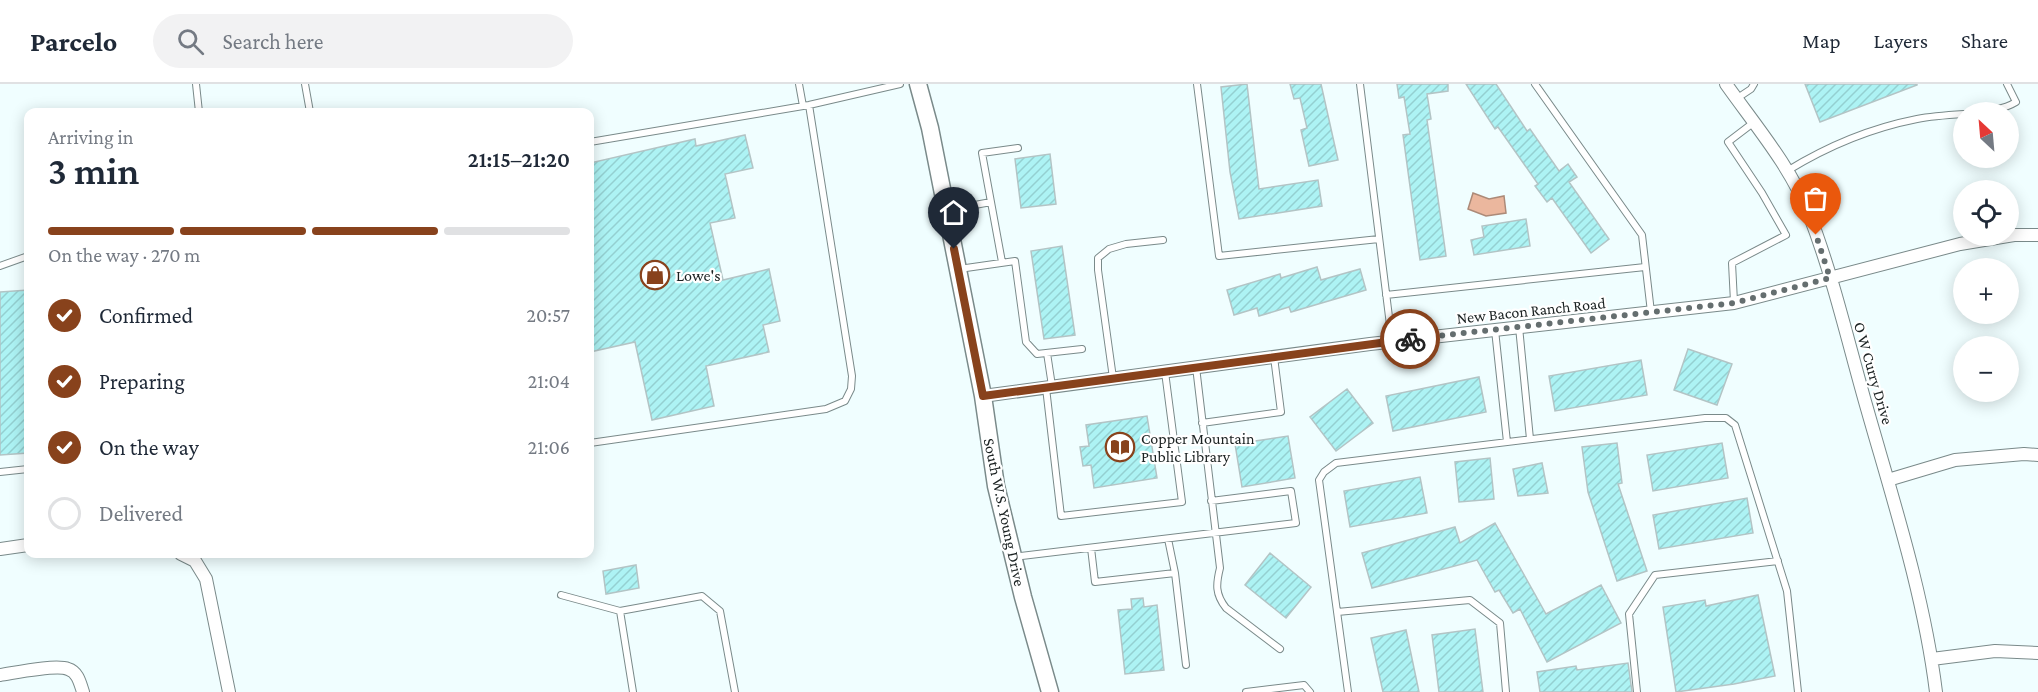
<!DOCTYPE html>
<meta charset="utf-8">
<style>
:root{--surface:#fff;--page:#f2f2f3;--text:#1f2937;--muted:#747a83;--line:#e0e1e3;--accent:#88421c}
body{margin:0;font-family:"Crimson Pro",serif;background:var(--page);color:var(--text);height:100vh;display:flex;flex-direction:column;font-size:22px;white-space:nowrap}
*{box-sizing:border-box;margin:0}
p{font-size:20px;color:var(--muted)}
.icon{flex:none;width:33px;height:33px;fill:none;stroke:currentColor;stroke-width:2;stroke-linecap:round;stroke-linejoin:round}
.map{position:relative;flex:1;overflow:hidden}
.drawer{position:absolute;left:24px;top:24px;width:570px;height:450px;display:flex;flex-direction:column;background:var(--surface);border-radius:12px;box-shadow:0 3px 15px #0003}
.drawer>*{flex:none}
.needle{width:39px;rotate:334deg}
.tools{position:absolute;left:1953px;top:18px;display:grid;gap:12px}
.tools a{display:grid;place-items:center;width:66px;height:66px;border-radius:50%;background:var(--surface);box-shadow:0 3px 15px #0003;font-size:30px}
.pin{position:absolute;display:grid;place-items:center;width:51px;height:51px;color:#fff;margin:-62px -26px;border-radius:50% 50% 50% 0;rotate:-45deg;box-shadow:0 0 6px #0007}
.pin .icon{rotate:45deg}
.courier{position:absolute;display:grid;place-items:center;width:60px;height:60px;margin:-30px;border:4px solid #88421c;border-radius:50%;background:#fff;color:#222;box-shadow:0 2px 8px #0007}
.headline em{font-style:normal;font-weight:600}
.headline div{display:flex;flex-direction:column-reverse}
.headline{display:flex;align-items:center;justify-content:space-between;height:102px;padding:0 24px}
h1{font-size:39px;font-weight:600;line-height:45px}
.bar{display:grid;grid-template-columns:repeat(4,1fr);gap:9px 6px;align-content:center;height:72px;padding:0 24px}
.bar i{height:8px;border-radius:4px;background:var(--line)}
.bar .on{background:var(--accent)}
.bar p{grid-column:span 4}
ol{padding:0 24px;list-style:none}
li{display:flex;align-items:center;gap:18px;height:66px}
li p{margin-inline-start:auto}
li .icon{padding:6px;border-radius:50%;background:var(--accent);color:#fff;stroke-width:4}
li:last-child{color:var(--muted)}
li i{width:33px;height:33px;border:3px solid var(--line);border-radius:50%}
header{display:flex;align-items:center;gap:36px;box-sizing:border-box;height:84px;padding:0 30px;background:var(--surface);border-bottom:2px solid var(--line)}
header strong{font-size:28px}
nav{display:flex;gap:33px;margin-inline-start:auto;font-size:21px}
.search{width:420px;height:54px;background:var(--page);display:flex;align-items:center;gap:15px;box-sizing:border-box;padding:0 21px;border-radius:33px;color:var(--muted);font-size:22px}
.map>svg:first-child{display:block}
</style>
<header>
<strong>Parcelo</strong>
<div class="search"><svg class="icon" aria-label="search" viewBox="0 0 24 24"><circle cx="10" cy="10" r="6"/><path d="M15 15l6 6"/></svg>Search here</div>
<nav><a>Map</a><a>Layers</a><a>Share</a></nav>
</header>
<div class="map">
<svg width="2038" height="608" viewBox="0 0 2038 608">
<defs>
<pattern id="building-hatch" width="6" height="6" patternUnits="userSpaceOnUse" patternTransform="scale(1.5)"><rect width="6" height="6" fill="#adf3f4"/><path d="M-1 1l2-2M0 6l6-6M5 7l2-2" fill="none" stroke="#94d0d1"/></pattern>
</defs>
<rect width="100%" height="100%" fill="#f0feff"/>
<path fill="#ebb79e" stroke="#ac8a78" stroke-width="1.5" d="M1473,109L1489,115L1504,112L1506,129L1486,132L1468,125Z"/>
<path fill="url(#building-hatch)" stroke="#b3c4c5" stroke-width="1.5" d="M1247,0L1259,105L1318,96L1322,122L1239,135L1230,88L1221,3Z
M1290,0H1321L1338,76L1309,82L1301,46L1307,44L1300,14L1294,15Z
M1397,0H1448V7L1427,10L1431,35L1427,36L1446,172L1420,176L1403,51L1410,50L1404,13L1399,14Z
M1466,0H1496L1527,47L1530,45L1559,87L1568,80L1577,93L1569,98L1609,155L1591,169L1552,114L1547,118L1535,102L1538,100L1498,43L1495,45Z
M1805,0H1917V1L1820,38Z
M745,51L753,84L725,90L735,134L710,139L723,196L769,185L780,237L763,241L769,268L706,282L714,322L652,336L635,258L590,268V79L695,55L696,62Z
M1050,70L1056,120L1021,124L1015,75Z
M1526,135L1530,162L1474,171L1471,156L1484,153L1482,142Z
M1062,162L1075,251L1044,255L1031,167Z
M1317,183L1321,196L1360,185L1366,206L1291,228L1289,223L1259,232L1257,224L1234,231L1227,206L1280,190L1281,194Z
M28,206V369L0,371V208Z
M1688,265L1732,280L1717,321L1674,306Z
M1641,276L1647,311L1555,327L1549,292Z
M1479,293L1486,328L1393,347L1386,312Z
M1347,305L1373,339L1336,367L1310,333Z
M1147,332L1157,394L1094,404L1091,381L1083,382L1080,363L1089,362L1086,341Z
M1288,352L1295,394L1242,403L1235,360Z
M1617,359L1622,399L1618,400L1647,487L1617,497L1588,408L1582,363Z
M1722,359L1728,394L1653,407L1647,371Z
M1490,374L1494,415L1459,418L1455,378Z
M1542,379L1548,409L1518,412L1513,385Z
M1420,393L1427,429L1350,443L1344,407Z
M1747,414L1753,449L1659,465L1653,431Z
M1495,439L1546,530L1601,501L1621,539L1547,578L1520,525L1513,529L1499,506L1495,508L1477,476L1372,504L1362,469L1455,443L1460,459Z
M1270,469L1311,503L1286,534L1245,501Z
M636,481L639,504L606,510L603,487Z
M1758,511L1775,592L1734,600L1676,608L1663,523L1705,516L1706,522Z
M1143,514L1144,523L1157,521L1164,586L1125,590L1118,526L1132,525L1131,515Z
M1475,545L1483,608H1439L1432,551Z
M1406,546L1419,608H1383L1371,554Z
M1628,579L1632,608H1540L1537,588L1576,582L1577,586Z"/>
<g fill="none" stroke-linecap="round" stroke-linejoin="round">
<g stroke="#7a8a8a" stroke-width="8">
<path id="lane" d="M196,0L199,28
M305,0L310,28
M799,0L803,22
M1197,0L1219,172L1379,155
M1360,0L1392,257
M1535,0L1642,151L1651,228
M1736,15L1751,5L1754,0
M1973,28C1987,27 2003,26 2016,18L2007,0
M590,58L809,21L900,0
M1787,87C1826,63 1871,44 1917,35C1932,32 1948,31 1964,30
M948,126L991,118
M1002,178L982,69L1018,64
M0,182L28,172
M959,185L1015,177L1026,258L1037,270L1082,265
M1386,211L1645,183
M1734,218L1732,179L1786,151L1762,109L1728,58L1753,39
M1519,243L1530,355
M1495,246L1507,358
M1047,269L1052,302
M1196,283L1220,484C1216,500 1215,510 1226,524L1280,565
M1113,294L1098,186V174L1109,165L1126,160L1163,156
M1046,304L1061,432L1182,418L1165,288
M1202,339L1281,328L1274,273
M590,359L826,325L845,317L851,305L852,292L809,21
M0,388L28,385
M1168,455L1175,489L1186,581
M1091,464L1095,498L1175,489
M1013,473L1296,439L1291,407L1211,417
M561,511L620,527L702,512L720,527L735,608
M620,527L633,608
M1337,528L1470,516L1500,539L1506,608
M1246,608L1304,601L1310,608
M1348,608L1319,396L1324,388L1336,379L1705,334H1726L1735,341L1787,507L1798,608
M1637,608L1629,530L1655,491L1778,477"/>
</g>
<g stroke="#7a8a8a" stroke-width="14">
<path id="street" d="M1726,0C1755,41 1791,83 1809,130C1833,192 1848,258 1866,321C1893,416 1924,511 1936,608
M983,312L1370,260L1734,219L1960,160L2014,151H2038
M1888,396L1955,376L2024,370L2038,371
M0,465L28,461
M181,470L195,477L206,495L229,608
M1932,575L1995,567L2038,569
M0,591C14,589 56,580 68,585C78,588 80,599 83,608"/>
</g>
<g stroke="#7a8a8a" stroke-width="19">
<path id="secondary" d="M918,0L930,44L983,312L996,402L1023,513L1050,608"/>
</g>
<use href="#lane" stroke="#fff" stroke-width="6"/>
<use href="#street" stroke="#fff" stroke-width="12"/>
<use href="#secondary" stroke="#fff" stroke-width="16"/>
</g>
<g fill="none" stroke-linecap="round" stroke-linejoin="round">
<path stroke="#656e6f" stroke-width="6" stroke-dasharray="0 10.8" d="M1410,255L1734,219L1830,194L1816,151"/>
<path stroke="#88421c" stroke-width="8" d="M954,165L983,312L1410,255"/>
</g>
<defs>
<g id="shop-ring" transform="scale(1.5)"><circle r="9.5" fill="#fff" stroke="#88421c" stroke-width="1.5"/><path d="M-5-2.5h2.3a2.7 3.5 0 0 1 5.4 0H5L5.5 6h-11ZM-1.5-2.5h3a1.5 2.3 0 0 0-3 0Z" fill="#88421c"/></g>
<g id="library-ring" transform="scale(1.5)"><circle r="9.5" fill="#fff" stroke="#88421c" stroke-width="1.5"/><path d="M-6-4Q-3-5.5-.7-3.5V5Q-3 3-6 4ZM6-4Q3-5.5 .7-3.5V5Q3 3 6 4Z" fill="#88421c"/></g>
</defs>
<g fill-rule="evenodd">
<use href="#shop-ring" x="655" y="191"/>
<use href="#library-ring" x="1120" y="363"/>
</g>
<g text-anchor="middle" stroke-width="4.5" stroke-linejoin="round" paint-order="stroke">
<g font-size="16" fill="#1a2121" stroke="#fff" text-anchor="start">
<text x="676" y="197">Lowe's</text>
<text x="1141" y="360">Copper Mountain<tspan x="1141" dy="18">Public Library</tspan></text>
</g>
<g font-size="16" fill="#1a2121" stroke="#fff">
<text transform="translate(1531 226) rotate(-6)" y="6">New Bacon Ranch Road</text>
<text transform="translate(1874 289) rotate(74)" y="6">O W Curry Drive</text>
<text transform="translate(1005 428) rotate(78)" y="6">South W.S. Young Drive</text>
</g>
</g>
</svg>
<div class="tools">
<a><svg class="needle" viewBox="-14 -14 28 28"><path d="M0-13l5 13h-10z" fill="#e53935"/><path d="M0 13l5-13h-10z" fill="#747a83"/></svg></a>
<a><svg class="icon" aria-label="locate" viewBox="0 0 24 24"><circle cx="12" cy="12" r="6"/><path d="M12 2v4M12 18v4M2 12h4M18 12h4"/></svg></a>
<a>+</a>
<a>−</a>
</div>
<div class="pin" style="left:1816px;top:151px;background:#ea580c"><svg class="icon" aria-label="bag" viewBox="0 0 24 24"><path d="M5 8h14l-1 12H6zM9 8a3 3 0 0 1 6 0"/></svg></div>
<div class="pin" style="left:954px;top:165px;background:#1f2937"><svg class="icon" aria-label="home" viewBox="0 0 24 24"><path d="M3 11l9-7 9 7M6 9v11h12V9"/></svg></div>
<div class="courier" style="left:1410px;top:255px"><svg class="icon" aria-label="bike" viewBox="0 0 24 24"><circle cx="6" cy="16" r="4"/><circle cx="18" cy="16" r="4"/><path d="M6 16l4-8h5l3 8M10 8l3 8H6M13 5h3"/></svg></div>
<section class="drawer">
<div class="headline"><div><h1>3 min</h1><p>Arriving in</p></div><em>21:15–21:20</em></div>
<div class="bar"><i class="on"></i><i class="on"></i><i class="on"></i><i></i><p>On the way · 270 m</p></div>
<ol>
<li><svg class="icon" aria-label="check" viewBox="0 0 24 24"><path d="M5 12l5 5 9-10"/></svg>Confirmed<p>20:57</p></li>
<li><svg class="icon" aria-label="check" viewBox="0 0 24 24"><path d="M5 12l5 5 9-10"/></svg>Preparing<p>21:04</p></li>
<li><svg class="icon" aria-label="check" viewBox="0 0 24 24"><path d="M5 12l5 5 9-10"/></svg>On the way<p>21:06</p></li>
<li><i></i>Delivered</li>
</ol>
</section>
</div>
